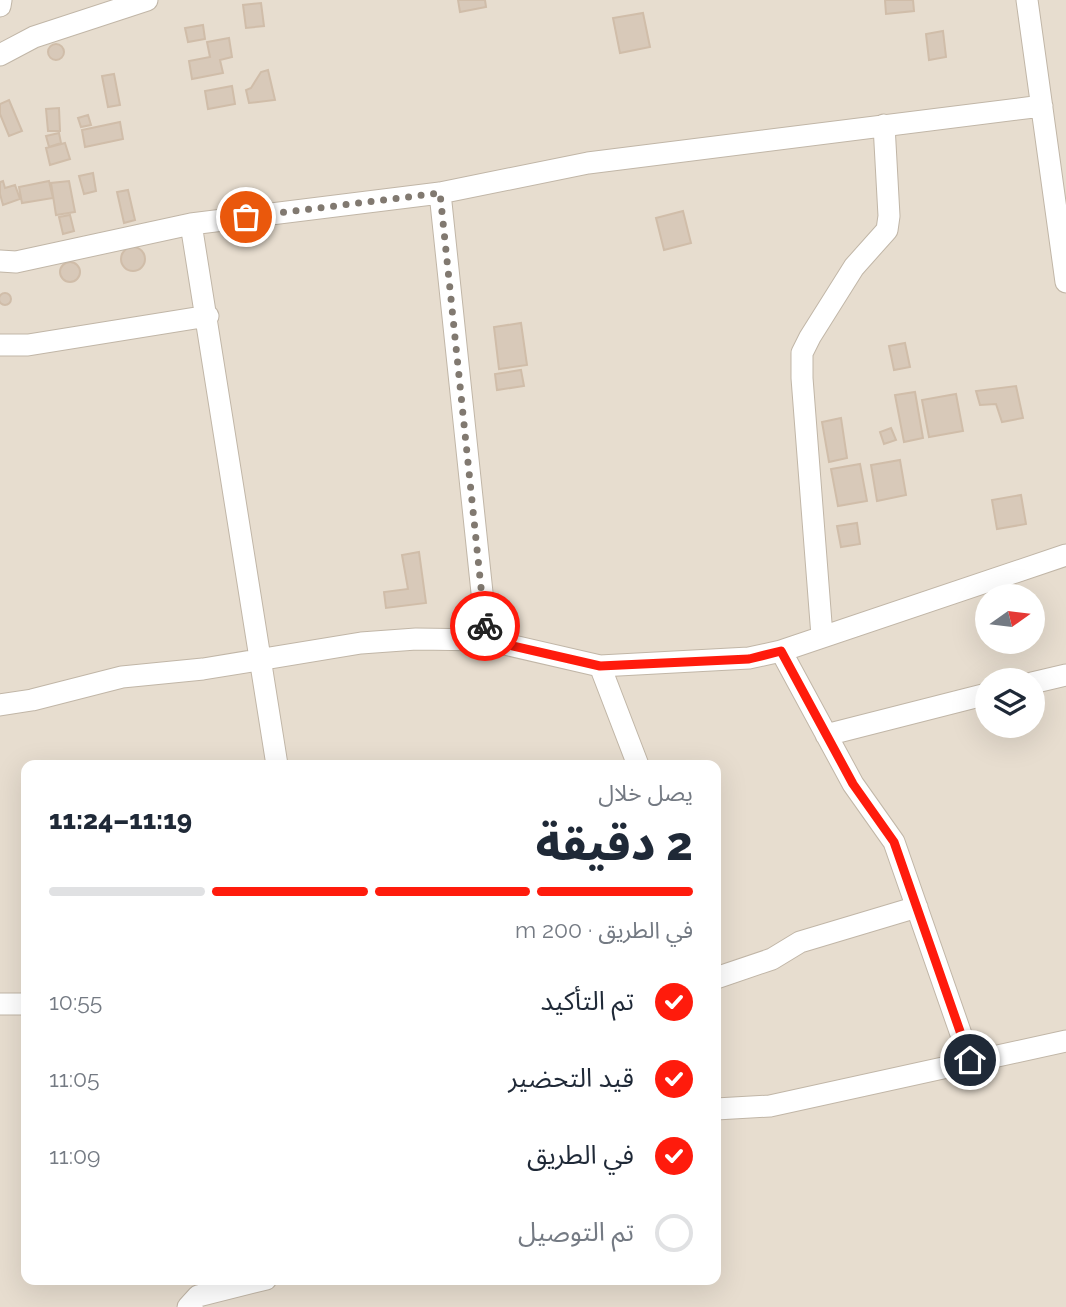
<!DOCTYPE html>
<html lang="ar">
<meta charset="utf-8">
<style>
:root{--surface:#fff;--page:#f6f6f7;--text:#1f2937;--muted:#747a83;--line:#e0e1e3;--accent:#ff1b0c}
body{margin:0;font-family:Raleway,"Noto Sans Arabic",sans-serif;background:var(--page);color:var(--text);direction:rtl;height:100vh;display:flex;flex-direction:column;font-size:26px;white-space:nowrap}
*{box-sizing:border-box;margin:0}
p{font-size:23px;color:var(--muted)}
.icon{flex:none;width:38px;height:38px;fill:none;stroke:currentColor;stroke-width:2;stroke-linecap:round;stroke-linejoin:round}
.map{position:relative;flex:1;overflow:hidden;direction:ltr}
.details{position:absolute;left:21px;top:760px;width:700px;height:525px;display:flex;flex-direction:column;background:var(--surface);border-radius:14px;box-shadow:0 7px 28px #0002;direction:rtl}
.details>*{flex:none}
.needle{width:46px;rotate:76deg}
.controls{position:absolute;left:975px;top:584px;display:grid;gap:14px}
.controls a{display:grid;place-items:center;width:70px;height:70px;border-radius:50%;background:var(--surface);box-shadow:0 7px 28px #0002;font-size:35px}
.pin{position:absolute;display:grid;place-items:center;width:60px;height:60px;color:#fff;margin:-30px;border:4px solid #fff;border-radius:50%;box-shadow:0 2px 7px #0007}
.courier{position:absolute;display:grid;place-items:center;width:70px;height:70px;margin:-35px;border:5px solid #ff1b0c;border-radius:50%;background:#fff;color:#222;box-shadow:0 2px 9px #0007}
.headline em{font-style:normal;font-weight:800}
.headline div{display:flex;flex-direction:column-reverse}
.headline{display:flex;align-items:center;justify-content:space-between;height:119px;padding:0 28px}
h1{font-size:46px;font-weight:800;line-height:52px}
.bar{display:grid;grid-template-columns:repeat(4,1fr);gap:10px 7px;align-content:center;height:84px;padding:0 28px}
.bar i{height:9px;border-radius:5px;background:var(--line)}
.bar .current{background:var(--accent)}
.bar p{grid-column:span 4}
ol{padding:0 28px;list-style:none}
li{display:flex;align-items:center;gap:21px;height:77px}
li p{margin-inline-start:auto}
li .icon{padding:7px;border-radius:50%;background:var(--accent);color:#fff;stroke-width:4}
li:last-child{color:var(--muted)}
li i{width:38px;height:38px;border:4px solid var(--line);border-radius:50%}
.map>svg:first-child{display:block}
</style>
<div class="map">
<svg width="1066" height="1307" viewBox="0 0 1066 1307">
<rect width="100%" height="100%" fill="#f3ece2"/>
<path fill="#e7ddcf" fill-rule="evenodd" d="M0,0H1066V1307H0ZM987,597H1032V642H987ZM987,681H1032V726H987ZM26,765H716V1279H26Z"/>
<path fill="#d8c9b9" stroke="#d0bda9" stroke-width="2" d="M458,0H485L486,7L460,12Z
M885,0H913L914,11L886,14Z
M261,3L264,26L246,28L243,5Z
M643,13L650,47L620,53L613,18Z
M203,25L205,39L188,42L185,28Z
M943,31L946,57L929,60L926,34Z
M229,38L232,57L220,60L223,73L192,79L189,61L210,57L207,42Z
M48 52a8 8 0 1 1 16 0a8 8 0 1 1-16 0Z
M268,70L275,100L249,103L246,90L251,88L261,72Z
M114,74L120,105L108,107L102,76Z
M232,86L235,104L208,109L205,91Z
M9,100L22,131L9,136L0,114V104Z
M59,108L60,131H48L46,109Z
M88,115L91,125L81,127L78,118Z
M120,122L123,139L85,147L82,130Z
M59,133L61,143L49,147L46,136Z
M65,143L70,159L50,165L46,148Z
M93,173L96,191L84,194L79,176Z
M3,181L5,188L15,185L20,199L3,205L0,194V182Z
M49,181L53,198L22,203L19,187Z
M69,181L75,212L56,215L51,183Z
M128,190L135,220L124,223L117,192Z
M683,211L691,243L664,250L656,218Z
M70,215L74,231L63,234L59,217Z
M121 259a12 12 0 1 1 24 0a12 12 0 1 1-24 0Z
M60 272a10 10 0 1 1 20 0a10 10 0 1 1-20 0Z
M-1 299a6 6 0 1 1 12 0a6 6 0 1 1-12 0Z
M521,323L527,365L499,369L494,327Z
M905,343L910,367L894,370L889,346Z
M521,370L524,386L497,390L495,374Z
M1016,386L1023,418L1002,422L996,404L980,405L976,391Z
M915,392L923,438L904,442L895,395Z
M956,394L963,431L929,437L922,400Z
M841,418L847,458L829,462L822,422Z
M891,428L896,440L884,444L880,432Z
M900,460L906,495L877,501L871,465Z
M860,464L867,501L838,506L831,469Z
M1021,495L1026,524L997,529L992,500Z
M857,523L860,544L841,547L837,526Z
M419,552L426,603L386,608L384,592L408,589L402,555Z"/>
<g fill="none" stroke-linecap="round" stroke-linejoin="round">
<g stroke="#c1b6a7" stroke-width="23">
<path id="street" d="M1027,0L1066,282
M0,6L1,0
M0,55L34,37L147,0
M440,193L487,640
M191,224L277,765
M0,261L16,262L191,224L440,193L588,163L1042,106
M0,345H28L208,316
M822,636L802,378V353L810,337L854,267L887,230L889,216L884,125
M781,651L853,784L894,842L970,1060
M600,666L638,765
M1032,683L1066,675
M0,705L32,700L122,677L203,669L361,643L416,639L487,640L600,666L749,658L781,651L1066,555
M826,735L987,694
M716,978L772,959L800,942L917,907
M0,1004H26
M716,1109L770,1106L1066,1041
M188,1307L198,1296L266,1279"/>
</g>
<use href="#street" stroke="#fff" stroke-width="21"/>
</g>
<g fill="none" stroke-linecap="round" stroke-linejoin="round">
<path stroke="#817970" stroke-width="7" stroke-dasharray="0 12.6" d="M246,217L440,193L485,626"/>
<path stroke="#ff1b0c" stroke-width="9" d="M485,626L487,640L600,666L749,659L781,651L853,784L894,842L970,1060"/>
</g>
</svg>
<div class="controls">
<a><svg class="needle" viewBox="-14 -14 28 28"><path d="M0-13l5 13h-10z" fill="#e53935"/><path d="M0 13l5-13h-10z" fill="#747a83"/></svg></a>
<a><svg class="icon" aria-label="layers" viewBox="0 0 24 24"><path d="M12 4l9 5-9 5-9-5zM3 14l9 5 9-5"/></svg></a>
</div>
<div class="pin" style="left:246px;top:217px;background:#ea580c"><svg class="icon" aria-label="bag" viewBox="0 0 24 24"><path d="M5 8h14l-1 12H6zM9 8a3 3 0 0 1 6 0"/></svg></div>
<div class="pin" style="left:970px;top:1060px;background:#1f2937"><svg class="icon" aria-label="home" viewBox="0 0 24 24"><path d="M3 11l9-7 9 7M6 9v11h12V9"/></svg></div>
<div class="courier" style="left:485px;top:626px"><svg class="icon" aria-label="bike" viewBox="0 0 24 24"><circle cx="6" cy="16" r="4"/><circle cx="18" cy="16" r="4"/><path d="M6 16l4-8h5l3 8M10 8l3 8H6M13 5h3"/></svg></div>
<section class="details">
<div class="headline"><div><h1>2 دقيقة</h1><p>يصل خلال</p></div><em>11:19–11:24</em></div>
<div class="bar"><i class="current"></i><i class="current"></i><i class="current"></i><i></i><p>في الطريق · 200 m</p></div>
<ol>
<li><svg class="icon" aria-label="check" viewBox="0 0 24 24"><path d="M5 12l5 5 9-10"/></svg>تم التأكيد<p>10:55</p></li>
<li><svg class="icon" aria-label="check" viewBox="0 0 24 24"><path d="M5 12l5 5 9-10"/></svg>قيد التحضير<p>11:05</p></li>
<li><svg class="icon" aria-label="check" viewBox="0 0 24 24"><path d="M5 12l5 5 9-10"/></svg>في الطريق<p>11:09</p></li>
<li><i></i>تم التوصيل</li>
</ol>
</section>
</div>
